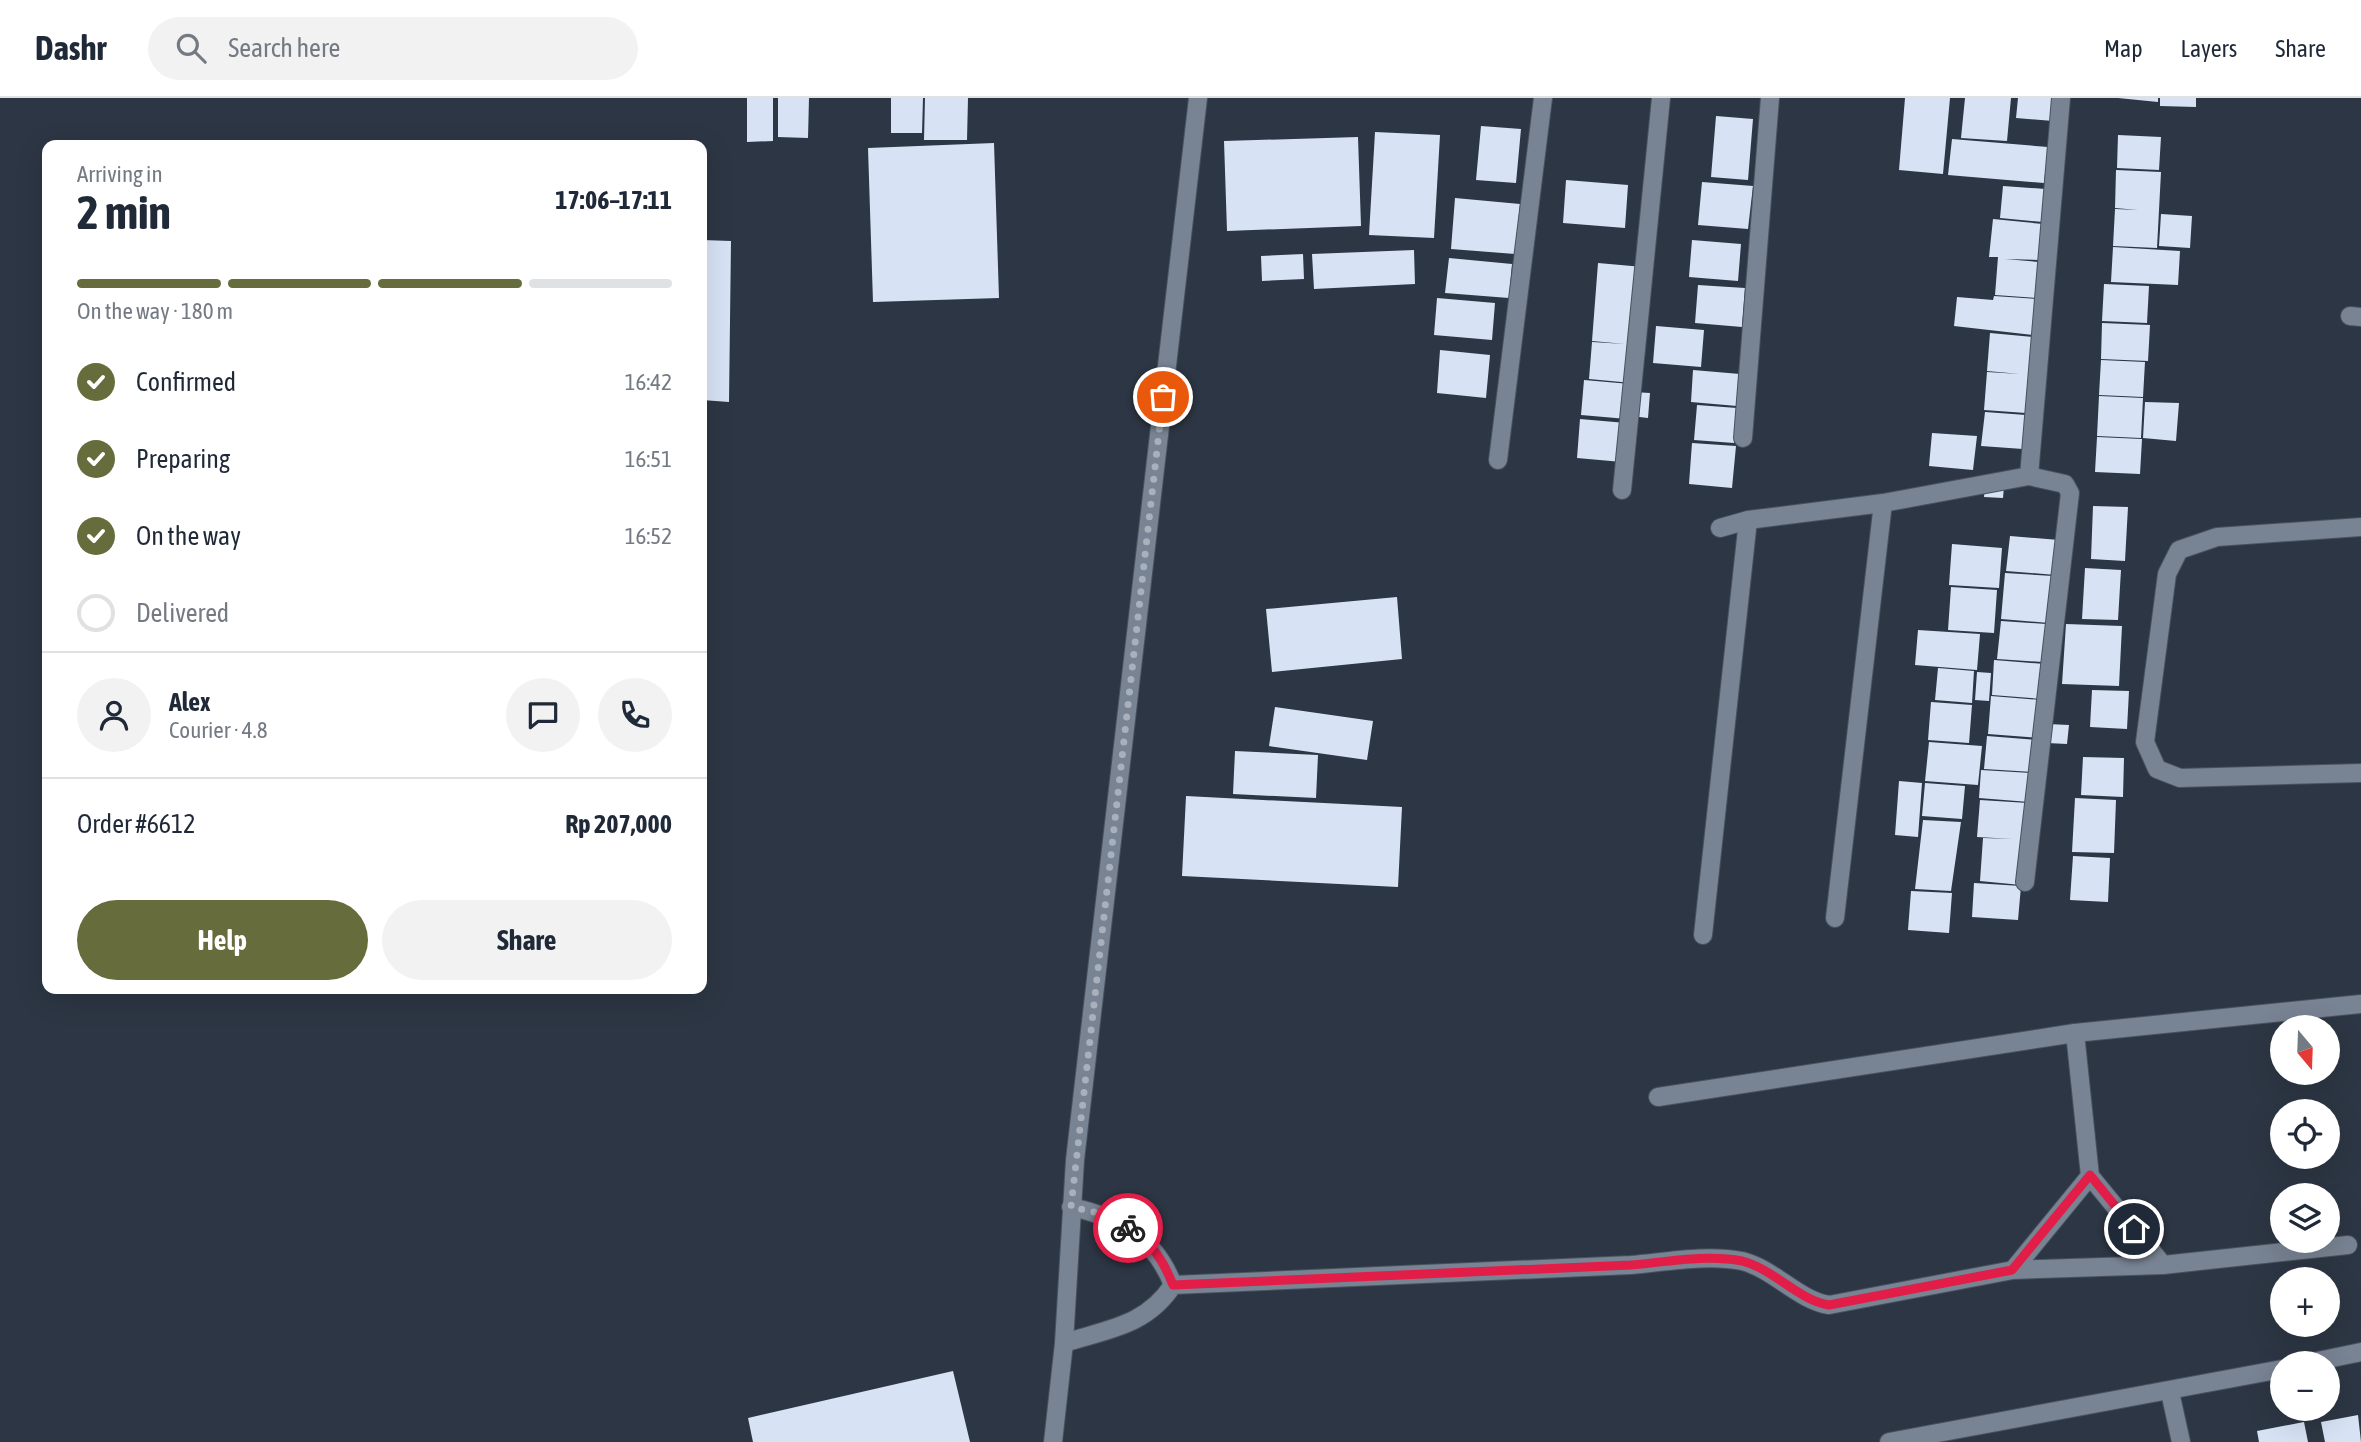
<!DOCTYPE html>
<meta charset="utf-8">
<style>
:root{--surface:#fff;--page:#f2f2f3;--text:#1f2937;--muted:#747a83;--line:#e0e1e3;--accent:#676c3c}
body{margin:0;font-family:"Asap Condensed",sans-serif;background:var(--page);color:var(--text);height:100vh;display:flex;flex-direction:column;font-size:26px;white-space:nowrap}
*{box-sizing:border-box;margin:0}
p{font-size:23px;color:var(--muted)}
.icon{flex:none;width:38px;height:38px;fill:none;stroke:currentColor;stroke-width:2;stroke-linecap:round;stroke-linejoin:round}
.map{position:relative;flex:1;overflow:hidden}
.side{position:absolute;left:42px;top:42px;width:665px;height:854px;display:flex;flex-direction:column;background:var(--surface);border-radius:14px;box-shadow:0 7px 28px #0002}
.side>*{flex:none}
.needle{width:46px;rotate:161deg}
.controls{position:absolute;left:2270px;top:917px;display:grid;gap:14px}
.controls a{display:grid;place-items:center;width:70px;height:70px;border-radius:50%;background:var(--surface);box-shadow:0 7px 28px #0002;font-size:35px}
.pin{position:absolute;display:grid;place-items:center;width:60px;height:60px;color:#fff;margin:-30px;border:4px solid #fff;border-radius:50%;box-shadow:0 2px 7px #0007}
.courier{position:absolute;display:grid;place-items:center;width:70px;height:70px;margin:-35px;border:5px solid #e11d48;border-radius:50%;background:#fff;color:#222;box-shadow:0 2px 9px #0007}
.summary em{font-style:normal;font-weight:700}
.summary div{display:flex;flex-direction:column-reverse}
.summary{display:flex;align-items:center;justify-content:space-between;height:119px;padding:0 35px}
h1{font-size:46px;font-weight:700;line-height:52px}
.bar{display:grid;grid-template-columns:repeat(4,1fr);gap:10px 7px;align-content:center;height:84px;padding:0 35px}
.bar i{height:9px;border-radius:5px;background:var(--line)}
.bar .on{background:var(--accent)}
.bar p{grid-column:span 4}
.line{display:flex;align-items:center;gap:18px;padding:0 35px;border-top:2px solid var(--line)}
.line div{flex:1}
.round{display:grid;place-items:center;flex:none;width:74px;height:74px;border-radius:37px;background:var(--page)}
ol{padding:0 35px;list-style:none}
li{display:flex;align-items:center;gap:21px;height:77px}
li p{margin-inline-start:auto}
li .icon{padding:7px;border-radius:50%;background:var(--accent);color:#fff;stroke-width:4}
li:last-child{color:var(--muted)}
li i{width:38px;height:38px;border:4px solid var(--line);border-radius:50%}
.primary-button{display:flex;gap:14px;margin-top:auto;padding:14px 35px}
.primary-button a{flex:1;height:80px;border-radius:42px;background:var(--accent);color:#fff;font-size:28px;font-weight:700;line-height:80px;text-align:center}
.primary-button a+a{background:var(--page);color:var(--text)}
header{display:flex;align-items:center;gap:42px;box-sizing:border-box;height:98px;padding:0 35px;background:var(--surface);border-bottom:2px solid var(--line)}
header strong{font-size:33px}
nav{display:flex;gap:38px;margin-inline-start:auto;font-size:24px}
.search{width:490px;height:63px;background:var(--page);display:flex;align-items:center;gap:18px;box-sizing:border-box;padding:0 24px;border-radius:38px;color:var(--muted);font-size:26px}
.map>svg:first-child{display:block}
</style>
<header>
<strong>Dashr</strong>
<div class="search"><svg class="icon" aria-label="search" viewBox="0 0 24 24"><circle cx="10" cy="10" r="6"/><path d="M15 15l6 6"/></svg>Search here</div>
<nav><a>Map</a><a>Layers</a><a>Share</a></nav>
</header>
<div class="map">
<svg width="2361" height="1344" viewBox="0 0 2361 1344">
<rect width="100%" height="100%" fill="#2d3644"/>
<path fill="#d7e3f5" d="M747,0H773V43L747,44Z
M778,0H809L808,40L778,39Z
M891,0H923L922,35H891Z
M925,0H968L967,42H924Z
M1905,0H1950L1943,76L1899,72Z
M1965,0H2011L2007,43L1961,40Z
M2018,0H2055L2053,23L2016,20Z
M2118,0H2158V4Z
M2160,0H2196V9L2160,8Z
M1716,18L1753,21L1748,82L1711,79Z
M1481,28L1521,31L1516,85L1476,82Z
M1375,34L1440,37L1434,140L1369,137Z
M2118,37L2161,39L2159,72L2117,70Z
M1358,39L1361,128L1227,133L1224,43Z
M1952,41L2048,49L2044,85L1948,77Z
M994,45L999,200L873,204L868,50Z
M2116,72L2161,74L2157,150L2113,148L2115,111L2138,112L2115,110Z
M1566,82L1628,87L1625,130L1563,125Z
M1702,84L1753,88L1748,131L1698,127Z
M2003,88L2046,91L2043,124L2000,120Z
M1455,100L1520,106L1515,156L1451,151Z
M2161,116L2192,118L2190,150L2159,148Z
M1993,121L2043,126L2039,162L2005,161L2039,164L2036,200L1995,197L1998,159H1989Z
M702,142L731,143L729,304L702,302Z
M1692,142L1741,146L1738,183L1689,179Z
M2113,149L2180,153L2178,187L2111,184Z
M1414,152L1415,186L1314,191L1312,156Z
M1303,156L1304,181L1262,183L1261,158Z
M1449,160L1512,166L1509,200L1445,195Z
M1598,165L1643,169L1632,285L1589,281L1592,244L1625,246L1592,243Z
M2104,186L2149,188L2147,225L2102,223Z
M1698,187L1745,190L1742,229L1695,225Z
M1994,198L2036,201L2033,237L1954,228L1957,199L1993,202Z
M1437,200L1495,205L1492,242L1434,237Z
M2102,225L2150,227L2148,263L2101,261Z
M1656,228L1704,232L1701,269L1653,265Z
M1990,235L2033,239L2026,315L1984,312L1987,274L2020,276L1987,273Z
M1440,252L1490,257L1486,300L1437,295Z
M2101,262L2145,264L2143,299L2099,297Z
M1693,272L1740,276L1737,308L1691,304Z
M1584,282L1630,286L1627,321L1581,317Z
M1633,294L1650,295L1648,320L1631,318Z
M2099,298L2143,300L2141,340L2097,338Z
M2145,304L2179,305L2176,343L2143,340Z
M1697,307L1737,310L1734,345L1694,342Z
M1985,314L2026,317L2023,351L1981,348Z
M1580,321L1626,325L1622,364L1577,360Z
M1932,335L1977,338L1973,372L1929,368Z
M2097,339L2142,341L2140,376L2095,374Z
M1692,345L1736,348L1732,390L1689,386Z
M1985,387L2004,388L2003,400L1984,399Z
M2093,408L2128,409L2125,463L2091,461Z
M2010,438L2059,442L2056,477L2006,473Z
M1952,446L2002,450L1999,490L1949,487Z
M2085,470L2121,472L2118,522L2082,521Z
M2005,475L2053,478L2049,525L2001,521Z
M1951,489L1997,492L1994,535L1948,532Z
M1397,499L1402,561L1272,574L1266,511Z
M2001,523L2046,526L2043,564L1997,561Z
M2066,526L2122,528L2119,588L2062,586Z
M1918,532L1980,536L1977,572L1915,567Z
M1994,562L2045,566L2042,601L1992,597Z
M1938,570L1974,573L1972,605L1935,602Z
M1977,574L1991,575L1989,603L1975,602Z
M2092,592L2129,593L2127,631L2090,629Z
M1991,598L2041,602L2039,640L1988,636Z
M1931,604L1972,607L1969,645L1928,642Z
M1275,609L1373,623L1367,662L1269,648Z
M2048,626L2069,627L2067,646L2047,645Z
M1987,638L2036,642L2033,674L1984,671Z
M1929,644L1982,648L1978,687L1925,683Z
M1235,653L1318,657L1316,700L1233,696Z
M2083,659L2124,660L2123,699L2081,697Z
M1981,672L2031,675L2029,704L1979,700Z
M1899,683L1922,685L1918,739L1895,737Z
M1925,685L1965,688L1962,721L1922,718Z
M1186,698L1402,709L1398,789L1182,778Z
M2075,700L2116,702L2114,755L2072,754Z
M1980,702L2028,705L2021,787L1980,783L1983,740L2013,741L1977,739Z
M1923,722L1961,724L1951,793L1915,791Z
M2073,758L2110,760L2108,804L2070,802Z
M1974,785L2021,788L2018,822L1972,819Z
M1911,793L1952,795L1949,835L1908,832Z
M953,1273L970,1344H753L748,1320Z
M2358,1317L2361,1344H2325L2321,1324Z
M2304,1324L2308,1344H2259L2257,1333Z"/>
<g fill="none" stroke-linecap="round" stroke-linejoin="round">
<g stroke="#49515c" stroke-width="20">
<path id="minor" d="M2350,218L2361,219
M1743,340L1770,0
M1498,362L1543,0
M2029,378L2061,0
M1622,392L1661,0
M2361,429L2217,439L2179,452L2167,476L2145,644L2157,671L2180,680L2361,675
M1720,430L1748,422L1883,405
M1835,820L1883,405L2029,378L2065,386L2070,395L2025,784
M1703,837L1748,422
M2075,935L2090,1078
M1658,999L2075,935L2361,906
M2013,1172L2090,1078L2163,1167
M1173,1187L1631,1167C1666,1164 1707,1156 1742,1163C1774,1171 1798,1202 1829,1207L2013,1172L2163,1167L2348,1147
M1064,1245C1108,1231 1146,1228 1173,1187C1155,1140 1119,1119 1071,1109
M2308,1265L2361,1254
M2170,1294L2181,1344
M1889,1344L2282,1271"/>
</g>
<g stroke="#49515c" stroke-width="20">
<path id="tertiary" d="M1053,1344L1064,1245L1075,1062L1198,0"/>
</g>
<use href="#minor" stroke="#788393" stroke-width="18"/>
<use href="#tertiary" stroke="#788393" stroke-width="18"/>
</g>
<g fill="none" stroke-linecap="round" stroke-linejoin="round">
<path stroke="#a9b0bb" stroke-width="7" stroke-dasharray="0 12.6" d="M1128,1130L1099,1115L1071,1109L1163,299"/>
<path stroke="#e11d48" stroke-width="9" d="M1128,1130C1151,1143 1163,1162 1173,1187L1631,1167C1666,1164 1707,1156 1742,1163C1774,1171 1798,1202 1829,1207L2012,1172L2090,1077L2134,1131"/>
</g>
</svg>
<div class="controls">
<a><svg class="needle" viewBox="-14 -14 28 28"><path d="M0-13l5 13h-10z" fill="#e53935"/><path d="M0 13l5-13h-10z" fill="#747a83"/></svg></a>
<a><svg class="icon" aria-label="locate" viewBox="0 0 24 24"><circle cx="12" cy="12" r="6"/><path d="M12 2v4M12 18v4M2 12h4M18 12h4"/></svg></a>
<a><svg class="icon" aria-label="layers" viewBox="0 0 24 24"><path d="M12 4l9 5-9 5-9-5zM3 14l9 5 9-5"/></svg></a>
<a>+</a>
<a>−</a>
</div>
<div class="pin" style="left:1163px;top:299px;background:#ea580c"><svg class="icon" aria-label="bag" viewBox="0 0 24 24"><path d="M5 8h14l-1 12H6zM9 8a3 3 0 0 1 6 0"/></svg></div>
<div class="pin" style="left:2134px;top:1131px;background:#1f2937"><svg class="icon" aria-label="home" viewBox="0 0 24 24"><path d="M3 11l9-7 9 7M6 9v11h12V9"/></svg></div>
<div class="courier" style="left:1128px;top:1130px"><svg class="icon" aria-label="bike" viewBox="0 0 24 24"><circle cx="6" cy="16" r="4"/><circle cx="18" cy="16" r="4"/><path d="M6 16l4-8h5l3 8M10 8l3 8H6M13 5h3"/></svg></div>
<section class="side">
<div class="summary"><div><h1>2 min</h1><p>Arriving in</p></div><em>17:06–17:11</em></div>
<div class="bar"><i class="on"></i><i class="on"></i><i class="on"></i><i></i><p>On the way · 180 m</p></div>
<ol>
<li><svg class="icon" aria-label="check" viewBox="0 0 24 24"><path d="M5 12l5 5 9-10"/></svg>Confirmed<p>16:42</p></li>
<li><svg class="icon" aria-label="check" viewBox="0 0 24 24"><path d="M5 12l5 5 9-10"/></svg>Preparing<p>16:51</p></li>
<li><svg class="icon" aria-label="check" viewBox="0 0 24 24"><path d="M5 12l5 5 9-10"/></svg>On the way<p>16:52</p></li>
<li><i></i>Delivered</li>
</ol>
<div class="line" style="height:126px"><a class="round"><svg class="icon" aria-label="person" viewBox="0 0 24 24"><circle cx="12" cy="8" r="4"/><path d="M4 21q1-7 8-7t8 7"/></svg></a><div><b>Alex</b><p>Courier · 4.8</p></div><a class="round"><svg class="icon" aria-label="chat" viewBox="0 0 24 24"><path d="M4 5h16v11H9l-5 4z"/></svg></a><a class="round"><svg class="icon" aria-label="phone" viewBox="0 0 24 24"><path d="M5 4h4l2 5-3 2q2 4 5 5l2-3 5 2v4C11 20 4 13 5 4z"/></svg></a></div>
<div class="line" style="height:91px"><div>Order #6612</div><b>Rp 207,000</b></div>
<div class="primary-button"><a>Help</a><a>Share</a></div>
</section>
</div>
